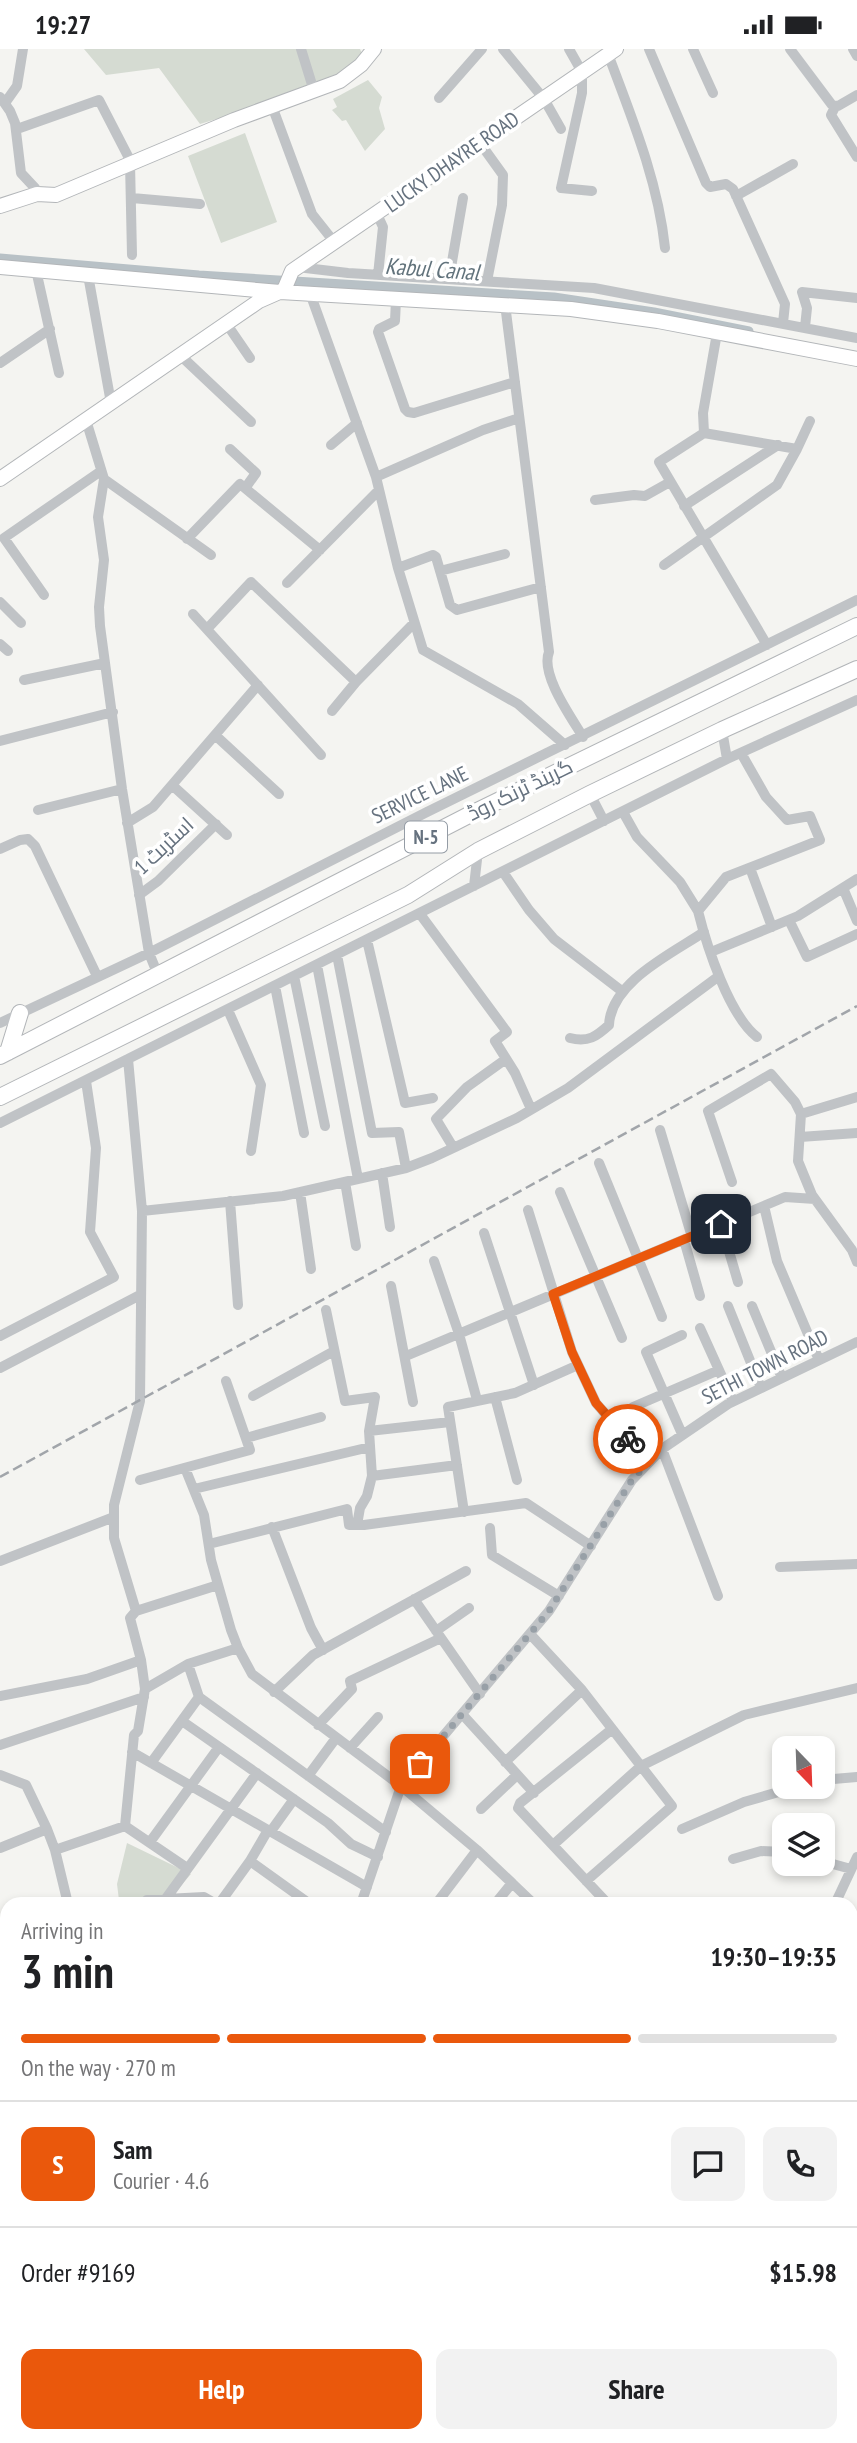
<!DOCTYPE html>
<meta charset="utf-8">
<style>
:root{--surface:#fff;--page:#f2f2f2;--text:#202124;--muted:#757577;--line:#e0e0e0;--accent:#ea580c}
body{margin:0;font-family:"PT Sans Narrow",Cairo,sans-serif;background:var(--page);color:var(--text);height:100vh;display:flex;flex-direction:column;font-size:26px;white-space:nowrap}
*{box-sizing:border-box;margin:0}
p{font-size:23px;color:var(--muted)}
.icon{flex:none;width:38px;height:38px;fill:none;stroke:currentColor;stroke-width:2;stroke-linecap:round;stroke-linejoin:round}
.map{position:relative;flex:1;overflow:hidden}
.side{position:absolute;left:0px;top:1848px;width:858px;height:546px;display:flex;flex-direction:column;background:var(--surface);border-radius:21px 21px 0 0;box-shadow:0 4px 10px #0003}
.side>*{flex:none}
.needle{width:46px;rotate:157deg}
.buttons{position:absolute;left:772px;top:1687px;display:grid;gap:14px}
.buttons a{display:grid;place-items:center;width:63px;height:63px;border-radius:14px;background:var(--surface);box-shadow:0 4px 10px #0003;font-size:35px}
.pin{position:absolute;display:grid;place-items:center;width:60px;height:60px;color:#fff;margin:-30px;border-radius:14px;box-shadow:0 4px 10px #0006}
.courier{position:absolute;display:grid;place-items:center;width:70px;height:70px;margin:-35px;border:5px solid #ea580c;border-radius:50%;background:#fff;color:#222;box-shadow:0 2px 9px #0007}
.overview em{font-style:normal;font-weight:600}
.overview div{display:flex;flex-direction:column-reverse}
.overview{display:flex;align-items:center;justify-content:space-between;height:119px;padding:0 21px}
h1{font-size:46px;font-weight:600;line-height:52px}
.bar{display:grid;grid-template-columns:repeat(4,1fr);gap:10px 7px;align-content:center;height:84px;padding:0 21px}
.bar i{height:9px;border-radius:5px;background:var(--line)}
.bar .active{background:var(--accent)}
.bar p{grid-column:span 4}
.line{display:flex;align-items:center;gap:18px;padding:0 21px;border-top:2px solid var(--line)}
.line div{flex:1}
.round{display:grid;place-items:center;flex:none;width:74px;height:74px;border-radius:14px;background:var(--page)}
.cta{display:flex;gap:14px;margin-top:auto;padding:14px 21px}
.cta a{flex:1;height:80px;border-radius:14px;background:var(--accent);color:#fff;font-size:28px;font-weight:600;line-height:80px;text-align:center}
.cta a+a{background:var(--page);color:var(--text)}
.status{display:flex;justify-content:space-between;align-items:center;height:49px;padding:0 35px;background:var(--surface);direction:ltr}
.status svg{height:19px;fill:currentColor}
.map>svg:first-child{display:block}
</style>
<div class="status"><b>19:27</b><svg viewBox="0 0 49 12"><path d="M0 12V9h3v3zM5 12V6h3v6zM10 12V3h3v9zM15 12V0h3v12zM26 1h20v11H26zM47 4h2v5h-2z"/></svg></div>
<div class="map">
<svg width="857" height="2394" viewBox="0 0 857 2394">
<rect width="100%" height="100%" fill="#f4f4f1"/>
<path fill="#d5dbd2" d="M84,0H360L363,7L321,38L200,75L159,19L106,26Z
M368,31L382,48L379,59L385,80L365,102L346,71L342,72L332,61L337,58L333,50Z
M245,84L277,173L221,194L188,107Z
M127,1794L191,1825L170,1849L180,1855H103L119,1851L117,1835Z"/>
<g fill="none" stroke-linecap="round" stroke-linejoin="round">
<path stroke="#b8c1c6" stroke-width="9" d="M0,209L199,226L554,248L654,263L749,282"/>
<g stroke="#b3b6b9" stroke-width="16">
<path id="major" d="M0,157L37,145L56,146L234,71L340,32L361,16L374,0
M0,218L280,243L571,260L658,272L857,310
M0,430L259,252L284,241L292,222L616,0"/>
</g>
<g stroke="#b2b5b8" stroke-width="18">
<path id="highway" d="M8,1003L20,964
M0,1007L467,767L857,577
M0,1048L408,846L478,802L590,745L722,681L857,620
M0,2096L7,2103
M0,2138L7,2133
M0,2170H7
M395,2387L411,2394
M448,2387L465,2394
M524,2387L529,2394"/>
</g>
<path stroke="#c0c3c6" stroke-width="10" d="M301,0L314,42
M503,0L544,50L561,80
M569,0L582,23V44L561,139L592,142
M649,0L706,134L710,138L726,135L733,140L785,255L783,274
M693,0L713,44
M790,0L832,56L838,57L857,46
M853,0L857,7
M608,5C632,69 658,132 665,199
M0,48L10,62L15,74L21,124L35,139L37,145
M439,49L482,0
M5,54L17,37L23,0
M272,57L312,165L335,194
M835,58L831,66L857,108
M17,80L99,51L131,113
M480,94L503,126L502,156L487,232
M130,114L132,206
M736,147L793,115
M132,149L200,155
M377,165L383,178L378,226
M297,218L348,224L594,239L857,289
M36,221L59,324
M88,226L111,354
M449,230L463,149
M310,244L376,428L398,519L423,601L518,655L565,696
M396,251L395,272L379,280L378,283L405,360L408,363L414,364L515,333
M505,255L549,603C540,625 571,668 583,688
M226,274L250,309
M805,278L807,259L802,243L857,249
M717,284L703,364L704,384L659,413L767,596
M180,306L251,373
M0,314L50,280
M86,371L104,430L98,468L104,511L99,558L100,577L122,740L149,904L158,926
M331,396L357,374
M230,400L256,424L246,438
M797,400L810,372
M376,428L483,381L519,369
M104,430L211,506
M595,451L634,446L645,447L670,433
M684,457L778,396
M187,490L240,435L320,501
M664,516L777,436L797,400L704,384
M398,519L433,506L436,508L450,556L457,561L541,538
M440,522L505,505
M287,534L379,441
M44,546L4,489L101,422
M0,553L21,574
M193,565L321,706
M207,580L251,533L356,633
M0,595L8,602
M24,631L105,614
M332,662L356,633L414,574
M722,681L727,710
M215,686L279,745
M0,692L113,663
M741,704L766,748L787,771L810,767L820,791L726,828L698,862C707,898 729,966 757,988
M172,736L227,786
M590,745L604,772
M38,761L122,740
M623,763L637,788L680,833L698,862
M127,774L153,758L258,636
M0,800L20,791L28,790L35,797L97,927
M750,819L772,878
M503,823L529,861L554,890L623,943
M474,837L478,802
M843,839L857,872
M139,846L158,832L216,775
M420,865L507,983L495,992L515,1024L531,1060
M789,871L807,908L857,885
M367,891L405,1054L433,1049
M711,903L798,867L857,830
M337,906L372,1084L399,1083L406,1119
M317,916L358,1130
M294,927L325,1077
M275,937L304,1084
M228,961L261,1036L251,1102
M0,974L149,904L427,763L857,551
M570,989C588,994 597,987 609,976C611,933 671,905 704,883
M128,1010L142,1162L140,1352L114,1456V1489L136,1562
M801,1065L857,1048
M0,1074L727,710L857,651
M660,1081L692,1188
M800,1088L857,1084
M453,1098L436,1070L467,1038L506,1010
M599,1114L662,1268
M382,1124L390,1178
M345,1133L356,1197
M732,1133L708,1062L771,1025L795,1053L801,1065L798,1112L812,1146L852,1201L857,1213
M300,1143L311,1220
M560,1143L622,1289
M230,1152L238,1256
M764,1157L777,1212L819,1311
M528,1161L572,1303L596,1354L648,1414
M142,1162L283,1147L406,1119L432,1109L517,1069L568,1039L719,927
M721,1175L738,1233
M484,1184L534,1336
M684,1191L700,1247
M434,1212L459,1285L477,1351
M391,1237L413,1353
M728,1257L761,1339
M752,1257L782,1329
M326,1261L345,1352L375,1348L369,1382L372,1427L367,1447L360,1459L357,1476
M700,1279L733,1352
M682,1286L646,1303L682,1385
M0,1287L114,1228L90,1183L96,1099L86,1032
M406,1307L785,1148L815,1150
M0,1319L140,1246
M253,1347L334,1302
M495,1348L517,1431
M633,1358L719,1321
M369,1382L450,1373
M246,1389L321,1368
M662,1400L718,1547
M185,1419L204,1466L211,1511L231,1581L238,1599L252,1625L401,1737L477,1801L512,1834L495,1855
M372,1427L457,1416
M140,1431L250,1401L226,1332
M194,1440L370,1398
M464,1463L448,1358L515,1344L578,1316
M272,1478L311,1579L323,1601
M490,1479L492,1506L559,1547
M209,1495L347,1460L349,1476H364L526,1454L591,1497
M0,1512L114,1468
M780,1518L857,1515
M414,1550L480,1645
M436,1582L469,1559
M530,1585L582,1641L672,1757L586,1832
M145,1640L141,1611L130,1569L136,1562L218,1536
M274,1643L313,1606L466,1522
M0,1647L87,1630L141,1611
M199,1648L386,1783
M462,1665L534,1744
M182,1672L328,1774L351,1795L378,1808
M318,1676L352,1640L350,1632L441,1589
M0,1696L144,1648
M350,1699L378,1668
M132,1703L367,1838
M505,1713L582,1641
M151,1714L199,1648L188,1615
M0,1726L26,1736L47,1780
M308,1727L336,1689
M822,1731L857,1728
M481,1760L517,1726
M125,1777L187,1819
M682,1780L744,1753L796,1738
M271,1782L294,1750
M150,1793L219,1698
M553,1796L641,1717L744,1666L857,1639
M0,1799L47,1780L55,1801
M733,1810L761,1802L784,1803
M250,1812L310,1855
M822,1812L851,1820
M512,1834L534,1855
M68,1855L55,1801L125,1777L134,1686L138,1682L145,1640L188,1615L238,1599
M142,1855L147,1851L204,1848L216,1855
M162,1855L257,1724
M219,1855L250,1812L268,1781
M361,1855L401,1737L549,1562L632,1431L662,1400L728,1355L857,1293
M436,1855L477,1801
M608,1855L518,1759L520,1754L611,1681
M835,1855L857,1808
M0,1915L7,1912
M850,1990L857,1994
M850,2015L857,2008
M850,2020L857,2028
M850,2170L857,2167
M852,2222L857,2233
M850,2322L857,2319
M0,2325L7,2316
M361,2387L376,2394
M542,2387L548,2394
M715,2387L717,2394
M160,2394L181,2387"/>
<use href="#major" stroke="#fff" stroke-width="14"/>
<use href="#highway" stroke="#fff" stroke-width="16"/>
<path stroke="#a1a5aa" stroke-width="2.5" stroke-dasharray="10 5" stroke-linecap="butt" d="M0,1428L857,957"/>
<g stroke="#b2b5b8" stroke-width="18" stroke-linecap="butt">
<path id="highway-bridge" d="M0,2121L7,2116"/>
</g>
<use href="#highway-bridge" stroke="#fff" stroke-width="16"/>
</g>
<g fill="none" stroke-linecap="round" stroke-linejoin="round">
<path stroke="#98a0a7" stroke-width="7" stroke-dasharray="0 12.6" d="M420,1715L549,1562L632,1431L648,1414L628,1390"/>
<path stroke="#ea580c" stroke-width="9" d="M628,1390L596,1354L572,1303L553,1245L721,1175"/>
</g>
<g text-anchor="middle" stroke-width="7" stroke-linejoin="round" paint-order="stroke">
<rect fill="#fff" stroke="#949ca5" stroke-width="2" x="405" y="772.5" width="42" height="31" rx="5"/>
<g font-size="19" font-weight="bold" fill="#66727f">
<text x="426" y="795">N-5</text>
</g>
<g font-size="21" fill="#66727f" stroke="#fff">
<text transform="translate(452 113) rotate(-35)" y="7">LUCKY DHAYRE ROAD</text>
<text transform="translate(520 741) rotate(-26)" y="7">گرینڈ ٹرنک روڈ</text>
<text transform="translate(420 746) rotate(-26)" y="7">SERVICE LANE</text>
<text transform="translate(164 797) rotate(-43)" y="7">اسٹریٹ 1</text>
<text transform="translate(765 1318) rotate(-27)" y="7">SETHI TOWN ROAD</text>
</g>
<g font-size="23" font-style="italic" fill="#62737c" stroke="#fff">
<text transform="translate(432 220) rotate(4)" y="8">Kabul Canal</text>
</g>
</g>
</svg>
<div class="buttons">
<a><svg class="needle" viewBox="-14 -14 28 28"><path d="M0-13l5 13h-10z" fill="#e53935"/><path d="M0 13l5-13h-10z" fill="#757577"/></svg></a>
<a><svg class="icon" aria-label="layers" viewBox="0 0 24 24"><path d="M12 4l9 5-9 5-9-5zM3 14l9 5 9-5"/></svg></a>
</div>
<div class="pin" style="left:420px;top:1715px;background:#ea580c"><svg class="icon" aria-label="bag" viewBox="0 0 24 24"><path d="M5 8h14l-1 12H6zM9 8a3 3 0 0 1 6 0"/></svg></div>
<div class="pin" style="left:721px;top:1175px;background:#1f2937"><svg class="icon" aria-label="home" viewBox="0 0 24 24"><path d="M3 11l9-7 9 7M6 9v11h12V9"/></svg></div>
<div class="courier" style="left:628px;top:1390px"><svg class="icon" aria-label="bike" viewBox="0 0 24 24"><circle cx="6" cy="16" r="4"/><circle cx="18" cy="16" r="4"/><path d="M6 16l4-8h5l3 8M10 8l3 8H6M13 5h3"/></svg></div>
<section class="side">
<div class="overview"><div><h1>3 min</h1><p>Arriving in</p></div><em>19:30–19:35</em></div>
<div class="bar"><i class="active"></i><i class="active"></i><i class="active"></i><i></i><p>On the way · 270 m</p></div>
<div class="line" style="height:126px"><b class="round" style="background:var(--accent);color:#fff">S</b><div><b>Sam</b><p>Courier · 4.6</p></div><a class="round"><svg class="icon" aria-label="chat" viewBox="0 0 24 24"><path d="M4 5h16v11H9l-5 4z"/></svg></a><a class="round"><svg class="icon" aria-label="phone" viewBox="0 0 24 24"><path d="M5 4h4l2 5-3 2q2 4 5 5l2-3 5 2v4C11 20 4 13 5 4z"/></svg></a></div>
<div class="line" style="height:91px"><div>Order #9169</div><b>$15.98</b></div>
<div class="cta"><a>Help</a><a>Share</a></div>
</section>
</div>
